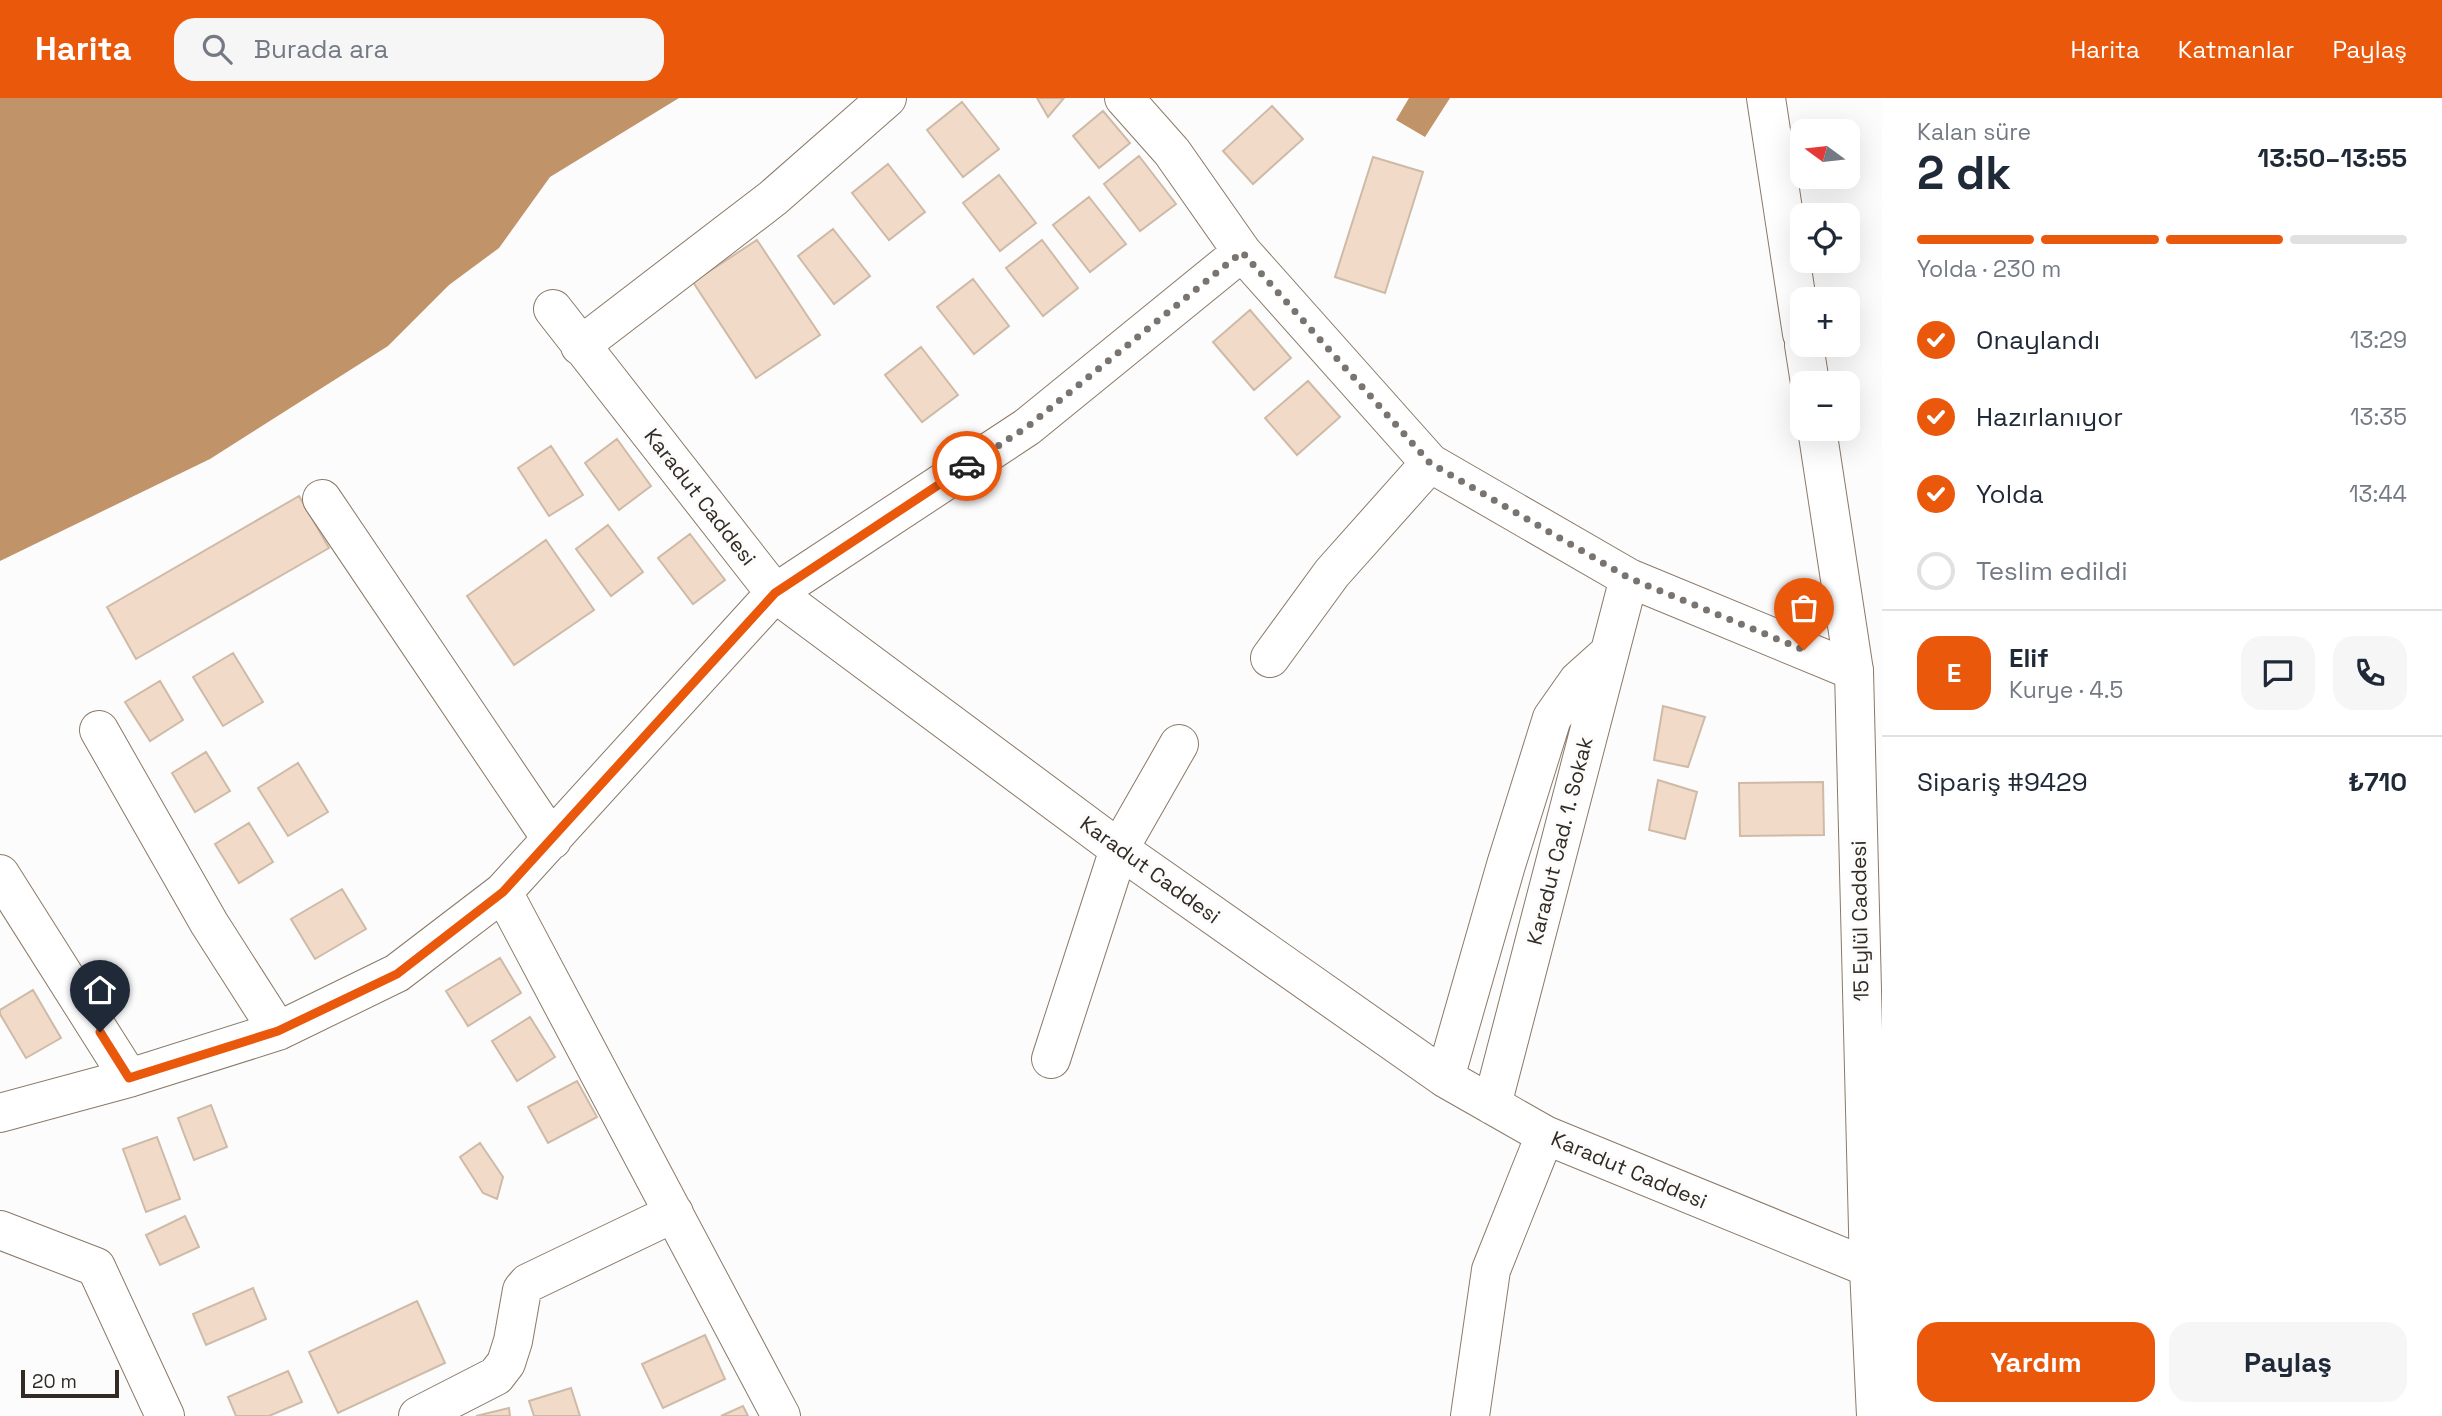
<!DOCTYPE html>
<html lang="tr">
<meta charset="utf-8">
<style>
:root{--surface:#fff;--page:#f6f6f7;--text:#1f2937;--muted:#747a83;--line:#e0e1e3;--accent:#ea580c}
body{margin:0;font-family:"Space Grotesk",sans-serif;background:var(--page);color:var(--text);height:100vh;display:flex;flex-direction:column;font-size:26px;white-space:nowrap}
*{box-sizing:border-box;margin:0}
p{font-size:23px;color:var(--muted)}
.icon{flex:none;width:38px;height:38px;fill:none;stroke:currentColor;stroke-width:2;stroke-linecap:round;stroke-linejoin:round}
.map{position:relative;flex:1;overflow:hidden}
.sheet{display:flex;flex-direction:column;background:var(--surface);width:560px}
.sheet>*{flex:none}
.needle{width:46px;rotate:285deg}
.tools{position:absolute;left:1790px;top:21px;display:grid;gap:14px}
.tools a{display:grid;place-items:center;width:70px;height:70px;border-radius:14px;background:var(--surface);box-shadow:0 7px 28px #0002;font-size:35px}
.scale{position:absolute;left:21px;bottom:18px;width:98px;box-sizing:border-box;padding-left:7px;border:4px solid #332b23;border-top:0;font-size:19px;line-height:24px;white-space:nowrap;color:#332b23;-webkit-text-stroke:5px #fbfcfb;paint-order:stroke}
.pin{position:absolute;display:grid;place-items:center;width:60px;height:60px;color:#fff;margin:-72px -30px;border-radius:50% 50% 50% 0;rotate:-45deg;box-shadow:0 0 7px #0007}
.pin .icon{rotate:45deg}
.courier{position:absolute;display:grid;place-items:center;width:70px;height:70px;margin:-35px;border:5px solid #ea580c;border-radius:50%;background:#fff;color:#222;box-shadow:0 2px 9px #0007}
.summary em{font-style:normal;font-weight:700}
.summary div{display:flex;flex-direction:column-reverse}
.summary{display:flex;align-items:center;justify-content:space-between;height:119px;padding:0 35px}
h1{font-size:46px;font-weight:700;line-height:52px}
.bar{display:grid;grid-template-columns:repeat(4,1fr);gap:10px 7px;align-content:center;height:84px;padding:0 35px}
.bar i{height:9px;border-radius:5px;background:var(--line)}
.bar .selected{background:var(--accent)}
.bar p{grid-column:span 4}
.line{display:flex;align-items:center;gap:18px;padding:0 35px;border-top:2px solid var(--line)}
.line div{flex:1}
.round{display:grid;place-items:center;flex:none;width:74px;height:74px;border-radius:21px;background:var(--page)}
ol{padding:0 35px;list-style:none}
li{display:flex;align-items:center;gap:21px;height:77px}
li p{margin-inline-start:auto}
li .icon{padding:7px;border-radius:50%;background:var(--accent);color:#fff;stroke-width:4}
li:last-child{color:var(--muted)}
li i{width:38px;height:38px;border:4px solid var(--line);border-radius:50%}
.cta{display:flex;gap:14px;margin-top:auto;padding:14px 35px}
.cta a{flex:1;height:80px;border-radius:21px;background:var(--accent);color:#fff;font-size:28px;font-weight:700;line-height:80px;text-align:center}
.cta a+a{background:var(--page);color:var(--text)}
header{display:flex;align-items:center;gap:42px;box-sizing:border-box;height:98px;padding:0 35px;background:var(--accent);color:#fff}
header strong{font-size:33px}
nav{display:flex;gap:38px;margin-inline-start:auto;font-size:24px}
.search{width:490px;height:63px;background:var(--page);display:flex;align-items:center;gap:18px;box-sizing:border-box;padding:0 24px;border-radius:21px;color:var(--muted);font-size:26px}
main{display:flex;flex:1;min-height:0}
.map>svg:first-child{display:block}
</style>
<header>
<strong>Harita</strong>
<div class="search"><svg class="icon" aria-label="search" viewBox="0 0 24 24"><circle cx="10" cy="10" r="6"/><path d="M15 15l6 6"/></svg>Burada ara</div>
<nav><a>Harita</a><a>Katmanlar</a><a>Paylaş</a></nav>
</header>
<main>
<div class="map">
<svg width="1882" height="1318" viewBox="0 0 1882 1318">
<rect width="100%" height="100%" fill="#fbfcfb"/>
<path fill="#c09368" d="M0,0H679L550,79L499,150L449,187L388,248L210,361L0,463Z
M1409,0H1450L1425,39L1396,22Z"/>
<path fill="#f1dbc8" stroke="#cfbaa7" stroke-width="2" d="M1037,0H1064L1048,19Z
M962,4L999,51L963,79L927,32Z
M1272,8L1303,41L1253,86L1223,53Z
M1103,13L1130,45L1099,70L1073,38Z
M1139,58L1176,106L1140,133L1104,86Z
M1373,59L1423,74L1385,195L1335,179Z
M888,66L925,114L889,142L852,95Z
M999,77L1036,125L1000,153L963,105Z
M1089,99L1126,146L1090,174L1053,127Z
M833,131L870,178L834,206L798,158Z
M757,142L820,237L756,280L693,184Z
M1042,142L1078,190L1043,218L1006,170Z
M973,181L1009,228L974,256L937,209Z
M1250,212L1291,260L1254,292L1213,244Z
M921,249L958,297L922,324L885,277Z
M1308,283L1340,319L1297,357L1265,320Z
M617,341L651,388L619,412L585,365Z
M551,348L583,397L549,418L518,370Z
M299,398L329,450L136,561L107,509Z
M608,427L643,474L611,498L576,451Z
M690,436L725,482L693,506L658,460Z
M546,442L594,512L514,567L467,498Z
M233,555L263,604L223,628L193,579Z
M160,583L183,622L150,643L125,604Z
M1663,608L1705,619L1688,669L1654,662Z
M206,654L230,693L195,714L172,675Z
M298,665L328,714L288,738L258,690Z
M1658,682L1697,694L1685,741L1649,732Z
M1823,684L1824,737L1740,738L1739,685Z
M249,725L273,764L239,785L215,746Z
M342,791L366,831L315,861L291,821Z
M500,860L521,895L468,928L446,893Z
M33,892L61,940L26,960L0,916V912Z
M530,919L555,959L517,983L492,943Z
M577,983L597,1019L548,1045L528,1009Z
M211,1007L227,1049L194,1062L178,1020Z
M157,1039L180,1101L146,1114L123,1051Z
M480,1045L503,1079L497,1101L483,1095L460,1059Z
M185,1118L199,1149L160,1167L146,1137Z
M253,1190L266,1221L206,1247L193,1216Z
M417,1203L445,1265L338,1315L309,1254Z
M705,1237L725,1281L663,1310L642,1266Z
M288,1273L302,1304L269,1318H236L228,1299Z
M571,1290L580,1318H534L529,1303Z
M743,1308L748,1318H721Z
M509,1310L510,1318H476Z"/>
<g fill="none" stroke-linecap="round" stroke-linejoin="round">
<g stroke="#8c7967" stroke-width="40">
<path id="minor" d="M1124,0L1172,54L1242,154L1430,365L1629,480L1854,573
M553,211L775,495L1119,751L1445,980L1545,1037L1882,1175
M580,248L773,100L887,0
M322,401L552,742
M1270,560L1332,475L1430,365
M99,632L209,825L278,933
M0,776L129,980
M503,794L781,1318
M1051,961L1119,751L1179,646
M1445,980L1506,767L1552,620L1578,583L1607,557
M1492,1007L1629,480
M0,1015L129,980L278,933L397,875L503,794L775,495L1027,329L1242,154
M0,1132L96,1169L165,1318
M418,1318L496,1278L506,1265L513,1243L522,1192L528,1185L674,1115
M1470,1318L1491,1172L1545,1037"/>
</g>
<g stroke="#8c7967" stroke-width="40">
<path id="major" d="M1766,0L1802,236
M1804,247L1810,285
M1817,331L1854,573L1869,1171L1876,1318"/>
</g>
<use href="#minor" stroke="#fff" stroke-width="38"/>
<use href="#major" stroke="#fff" stroke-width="38"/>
</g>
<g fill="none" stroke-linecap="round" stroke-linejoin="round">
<path stroke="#79746f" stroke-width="7" stroke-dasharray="0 12.6" d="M967,368L1027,329L1242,154L1430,365L1629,480L1804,552"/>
<path stroke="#ea580c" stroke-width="9" d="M100,934L129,980L278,933L397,876L503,794L775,495L967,368"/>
</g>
<g text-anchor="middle" stroke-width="6" stroke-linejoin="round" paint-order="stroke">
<g font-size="21" fill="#332b23" stroke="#fbfcfb">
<text transform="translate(700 399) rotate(52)" y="7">Karadut Caddesi</text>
<text transform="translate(1560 743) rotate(-76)" y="7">Karadut Cad. 1. Sokak</text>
<text transform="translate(1150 772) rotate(36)" y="7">Karadut Caddesi</text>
<text transform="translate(1860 823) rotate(-91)" y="7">15 Eylül Caddesi</text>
<text transform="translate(1629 1072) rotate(23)" y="7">Karadut Caddesi</text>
</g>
</g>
</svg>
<div class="tools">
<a><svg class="needle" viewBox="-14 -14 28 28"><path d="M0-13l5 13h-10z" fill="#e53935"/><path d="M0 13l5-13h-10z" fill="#747a83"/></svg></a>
<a><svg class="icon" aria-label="locate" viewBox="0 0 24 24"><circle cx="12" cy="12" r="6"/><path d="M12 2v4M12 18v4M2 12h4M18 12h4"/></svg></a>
<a>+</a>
<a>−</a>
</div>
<div class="scale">20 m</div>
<div class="pin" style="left:1804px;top:552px;background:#ea580c"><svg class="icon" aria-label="bag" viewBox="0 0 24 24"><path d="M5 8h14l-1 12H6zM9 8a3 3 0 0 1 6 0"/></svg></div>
<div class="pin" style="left:100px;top:934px;background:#1f2937"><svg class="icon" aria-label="home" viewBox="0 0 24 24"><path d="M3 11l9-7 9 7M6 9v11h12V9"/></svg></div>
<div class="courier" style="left:967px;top:368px"><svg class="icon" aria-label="car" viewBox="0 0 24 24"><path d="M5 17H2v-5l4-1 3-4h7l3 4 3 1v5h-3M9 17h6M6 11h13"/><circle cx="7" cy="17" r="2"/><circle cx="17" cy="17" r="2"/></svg></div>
</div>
<section class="sheet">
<div class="summary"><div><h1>2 dk</h1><p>Kalan süre</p></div><em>13:50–13:55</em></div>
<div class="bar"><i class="selected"></i><i class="selected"></i><i class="selected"></i><i></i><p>Yolda · 230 m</p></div>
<ol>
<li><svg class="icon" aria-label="check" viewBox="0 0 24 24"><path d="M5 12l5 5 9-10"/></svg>Onaylandı<p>13:29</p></li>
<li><svg class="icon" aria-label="check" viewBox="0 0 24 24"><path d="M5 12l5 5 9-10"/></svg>Hazırlanıyor<p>13:35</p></li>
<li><svg class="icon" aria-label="check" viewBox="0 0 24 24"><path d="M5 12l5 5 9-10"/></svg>Yolda<p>13:44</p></li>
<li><i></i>Teslim edildi</li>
</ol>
<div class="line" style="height:126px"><b class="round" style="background:var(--accent);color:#fff">E</b><div><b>Elif</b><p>Kurye · 4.5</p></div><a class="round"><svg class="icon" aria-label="chat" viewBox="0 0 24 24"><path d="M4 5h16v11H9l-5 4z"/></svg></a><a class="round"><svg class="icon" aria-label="phone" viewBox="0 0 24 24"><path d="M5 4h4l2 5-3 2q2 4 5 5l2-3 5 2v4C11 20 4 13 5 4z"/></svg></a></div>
<div class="line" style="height:91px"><div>Sipariş #9429</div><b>₺710</b></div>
<div class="cta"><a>Yardım</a><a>Paylaş</a></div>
</section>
</main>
